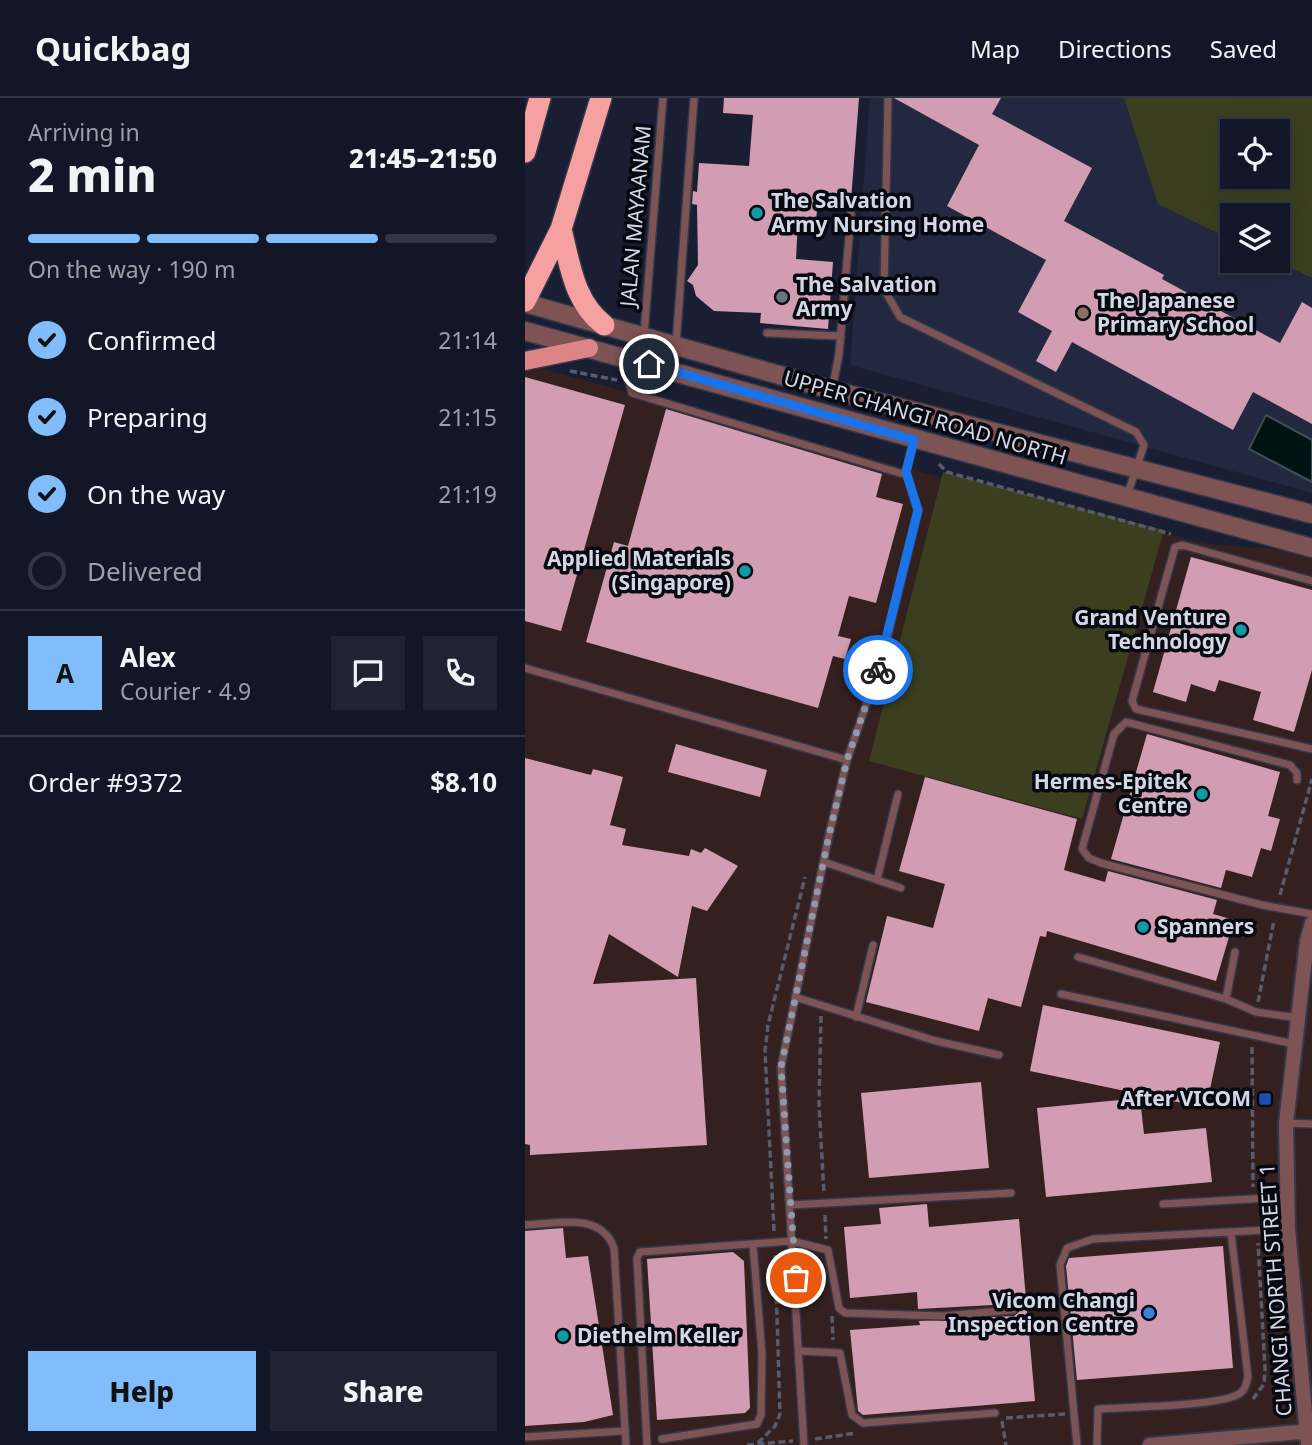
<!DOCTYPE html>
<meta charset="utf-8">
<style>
:root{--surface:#131626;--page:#202332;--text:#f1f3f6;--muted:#9d9fa7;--line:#323543;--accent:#80bdfa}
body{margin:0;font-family:"Noto Sans",sans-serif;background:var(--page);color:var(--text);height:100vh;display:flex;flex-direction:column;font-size:26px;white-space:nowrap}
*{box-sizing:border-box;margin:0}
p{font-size:23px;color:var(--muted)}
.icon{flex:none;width:38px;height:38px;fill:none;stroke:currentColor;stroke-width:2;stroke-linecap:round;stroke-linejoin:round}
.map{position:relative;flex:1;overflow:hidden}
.side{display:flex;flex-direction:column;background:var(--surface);width:525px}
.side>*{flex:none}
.tools{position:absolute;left:695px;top:21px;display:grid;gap:14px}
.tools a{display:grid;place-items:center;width:70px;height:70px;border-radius:0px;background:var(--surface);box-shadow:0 7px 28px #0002,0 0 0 2px var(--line);font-size:35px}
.pin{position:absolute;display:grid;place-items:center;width:60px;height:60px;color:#fff;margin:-30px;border:4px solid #fff;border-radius:50%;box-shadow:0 2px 7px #0007}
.courier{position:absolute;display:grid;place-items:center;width:70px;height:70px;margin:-35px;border:5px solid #1a73e8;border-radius:50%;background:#fff;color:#222;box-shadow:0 2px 9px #0007}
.summary em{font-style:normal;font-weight:800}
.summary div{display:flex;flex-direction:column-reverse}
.summary{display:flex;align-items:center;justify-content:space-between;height:119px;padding:0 28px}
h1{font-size:46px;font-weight:800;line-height:52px}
.bar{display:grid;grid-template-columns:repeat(4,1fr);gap:10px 7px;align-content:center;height:84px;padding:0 28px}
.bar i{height:9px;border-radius:5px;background:var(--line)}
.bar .current{background:var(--accent)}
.bar p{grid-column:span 4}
.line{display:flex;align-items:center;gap:18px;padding:0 28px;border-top:2px solid var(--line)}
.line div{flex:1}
.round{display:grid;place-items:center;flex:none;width:74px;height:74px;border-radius:0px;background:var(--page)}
ol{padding:0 28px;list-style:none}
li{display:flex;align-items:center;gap:21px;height:77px}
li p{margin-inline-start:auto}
li .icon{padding:7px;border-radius:50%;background:var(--accent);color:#111;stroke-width:4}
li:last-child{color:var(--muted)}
li i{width:38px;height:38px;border:4px solid var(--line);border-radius:50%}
.cta{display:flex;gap:14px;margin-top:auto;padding:14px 28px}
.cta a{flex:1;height:80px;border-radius:0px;background:var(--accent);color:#111;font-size:28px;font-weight:800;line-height:80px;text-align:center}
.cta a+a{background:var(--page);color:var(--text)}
header{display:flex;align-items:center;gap:42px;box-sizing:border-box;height:98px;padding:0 35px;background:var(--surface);border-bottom:2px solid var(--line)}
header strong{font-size:33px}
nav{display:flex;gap:38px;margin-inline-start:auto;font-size:24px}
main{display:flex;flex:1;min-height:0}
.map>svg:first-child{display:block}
</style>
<header>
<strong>Quickbag</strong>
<nav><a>Map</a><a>Directions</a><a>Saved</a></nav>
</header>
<main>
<section class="side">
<div class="summary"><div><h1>2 min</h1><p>Arriving in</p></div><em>21:45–21:50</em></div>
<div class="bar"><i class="current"></i><i class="current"></i><i class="current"></i><i></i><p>On the way · 190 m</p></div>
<ol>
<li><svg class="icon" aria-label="check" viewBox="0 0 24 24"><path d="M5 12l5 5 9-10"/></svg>Confirmed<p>21:14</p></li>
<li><svg class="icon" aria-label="check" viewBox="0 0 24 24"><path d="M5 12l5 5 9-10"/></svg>Preparing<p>21:15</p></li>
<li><svg class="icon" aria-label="check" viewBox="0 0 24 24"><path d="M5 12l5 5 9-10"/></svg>On the way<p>21:19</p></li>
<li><i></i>Delivered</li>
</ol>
<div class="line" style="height:126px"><b class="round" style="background:var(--accent);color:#111">A</b><div><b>Alex</b><p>Courier · 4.9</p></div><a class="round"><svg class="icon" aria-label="chat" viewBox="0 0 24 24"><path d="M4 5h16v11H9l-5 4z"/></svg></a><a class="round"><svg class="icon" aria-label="phone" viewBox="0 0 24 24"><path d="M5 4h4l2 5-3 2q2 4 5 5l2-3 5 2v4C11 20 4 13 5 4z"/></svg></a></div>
<div class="line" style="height:91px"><div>Order #9372</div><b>$8.10</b></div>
<div class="cta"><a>Help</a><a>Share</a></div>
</section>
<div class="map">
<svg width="787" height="1347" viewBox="0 0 787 1347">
<rect width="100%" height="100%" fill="#191e32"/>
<path fill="#34211f" d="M0,266L425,382L682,446L787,454V1347H0Z"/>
<path fill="#222840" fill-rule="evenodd" d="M345,0H787V395L325,267ZM707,33H752V79H707ZM707,117H752V163H707Z"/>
<path fill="#3b3f20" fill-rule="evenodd" d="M599,0H787V180L751,163L752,117H707V142L633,106ZM707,33H752V79H707Z
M418,374L639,432L557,721L344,663Z"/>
<path fill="#011314" stroke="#404e53" stroke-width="2" d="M741,317L787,342V384L724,351Z"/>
<path fill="#d29db3" d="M199,0H334L326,102L293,100L291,124L273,123L271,161L308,164L303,231L235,225L236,215L189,213L171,198L168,187L162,183L173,167L172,107L167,106L168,93L172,94L174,65L224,68L228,17L198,15Z
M369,0H476L467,16L567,70L539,123L639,177L637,181L755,245L777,204L787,210V326L728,294L708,332L547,244L531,274L511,263L527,233L493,214L521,162L422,108L454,47Z
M0,279L100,307L36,533L0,523Z
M141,311L357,376L351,399L378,406L351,505L324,498L313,538L326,541L320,561L308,558L293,610L61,544L89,444L103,448Z
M666,459L787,492V572L769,634L728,622L736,594L694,582L690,594L666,586L661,604L628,594Z
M622,636L755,674L743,718L755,721L746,753L736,750L727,779L701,772L696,790L586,761Z
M151,646L242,672L235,699L143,674Z
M0,660L66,677L68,671L98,679L85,727L101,731L97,747L164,758L166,751L176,755L180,750L213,768L182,813L167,808L153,879L84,836L68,886L171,880L182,1047L5,1057V1047L0,1046Z
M400,679L552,721L539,772L580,784L583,773L692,802L688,816L709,822L691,883L522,833L521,839L515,838L496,909L463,900L454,933L341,904L362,818L408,830L420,786L374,773Z
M518,907L695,944L681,1010L505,973Z
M456,984L464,1070L344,1080L336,995Z
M615,1000L619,1036L681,1030L687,1084L521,1099L512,1010Z
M402,1106L404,1129L494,1121L510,1303L338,1317L333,1313L325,1232L395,1227L394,1223L489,1218L494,1214L493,1208L487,1206L393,1211L392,1194L325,1200L319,1129L356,1126L354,1110Z
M38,1130L41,1160L63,1158L88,1317L59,1324L0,1328V1133Z
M698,1148L708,1270L552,1282L541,1168L544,1160Z
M208,1154L219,1163L225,1310L220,1315L132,1322L122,1161Z"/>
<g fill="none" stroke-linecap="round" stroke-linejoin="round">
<g stroke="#33384b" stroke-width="10">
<path id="service" d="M363,0L359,191L375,219L611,334L619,347L602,398
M242,235L316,238
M119,237L138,0
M151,247L169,0
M98,263L107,295L378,376L381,374L389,342
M307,292L314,256L326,116
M787,483L657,447L650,449L607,603L611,611L787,651
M0,570L322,662
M772,682V675L765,667L601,624L589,636L557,751L564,760L576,765L737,807L787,816
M299,764L376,790
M352,782L373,696
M710,854L701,901L731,914L773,920
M553,859L701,901
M536,896L769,946
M270,899L411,943L474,957
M331,919L348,847
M761,1025L787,1026
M638,1106L762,1099
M265,1107L486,1095
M0,1127C32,1126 75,1113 89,1150L101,1347
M274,1253L315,1255L327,1317L338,1325L470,1315
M0,1339L98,1333
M137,1341L232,1326L236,1317L237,1256L228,1147
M122,1347L112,1160L115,1154L267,1143L303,1152L314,1210L320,1215L418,1218L488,1212
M279,1347L256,969L304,737L322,662L357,561L393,412L381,374
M552,1347L535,1167L542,1150L568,1141L763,1131
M572,1347L573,1311C602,1309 691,1308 712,1297C720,1293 721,1287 723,1279L706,1134"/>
</g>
<g stroke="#33384b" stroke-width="18">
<path id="minor" d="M625,1347L787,1333
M783,1347L763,1131L761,1025L782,843L787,825"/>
</g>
<g stroke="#33384b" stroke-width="21">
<path id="tertiary" d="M0,205L307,292L787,416
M0,233L787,450"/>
</g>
<g stroke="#33384b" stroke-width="21">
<path id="primary" d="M0,263L64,250"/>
</g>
<g stroke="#33384b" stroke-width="24">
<path id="motorway" d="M0,54L15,0
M36,131C45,167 49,204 79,227
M0,203L36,131L76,0"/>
</g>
<path stroke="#565b6d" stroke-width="3.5" stroke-dasharray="7 3.5" stroke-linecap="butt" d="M45,273L92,282
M414,366L422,374L646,436
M755,797L787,681
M733,904L749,822
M296,918L294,1008L299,1095
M727,949L728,1089
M713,1009L727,1010
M300,1117L301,1141
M249,1133L240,953L243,927L280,779
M307,1218L308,1242
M728,1301L739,1286L740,1271L733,1145
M481,1320L540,1316
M477,1323L481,1347
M290,1341L331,1335
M233,1345L250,1328L255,1316L250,1154
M222,1347L268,1343"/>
<use href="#service" stroke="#7e5353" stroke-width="7"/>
<use href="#minor" stroke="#7e5353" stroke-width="14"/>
<use href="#tertiary" stroke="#7e5353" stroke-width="18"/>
<use href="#primary" stroke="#dd8486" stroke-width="18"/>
<use href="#motorway" stroke="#f6a0a1" stroke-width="21"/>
</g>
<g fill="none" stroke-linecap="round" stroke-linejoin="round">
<path stroke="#9397a7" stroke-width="7" stroke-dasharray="0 12.6" d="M271,1180L256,969L304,737L322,662L353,572"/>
<path stroke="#1a73e8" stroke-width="9" d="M124,266L389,342L381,374L393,412L353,572"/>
</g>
<g fill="#0f9aa8" stroke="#070911" stroke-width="2.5">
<circle cx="232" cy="115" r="7"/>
<circle cx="220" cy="473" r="7"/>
<circle cx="716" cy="532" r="7"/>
<circle cx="677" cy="696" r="7"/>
<circle cx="618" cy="829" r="7"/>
<circle cx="38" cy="1238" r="7"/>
</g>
<circle fill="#6b7280" stroke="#070911" stroke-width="2.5" cx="257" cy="199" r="7"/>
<circle fill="#8d6e63" stroke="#070911" stroke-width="2.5" cx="558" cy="215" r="7"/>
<rect fill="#1a4fb4" stroke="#070911" stroke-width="2.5" x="733" y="994" width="14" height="14" rx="3.5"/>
<circle fill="#3f7fe0" stroke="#070911" stroke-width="2.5" cx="624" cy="1215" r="7"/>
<g text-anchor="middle" stroke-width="7" stroke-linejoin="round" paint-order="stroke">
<g font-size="21" font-weight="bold" fill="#d4d8e6" stroke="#070911" text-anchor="start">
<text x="246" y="110">The Salvation<tspan x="246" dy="24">Army Nursing Home</tspan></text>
<text x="271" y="194">The Salvation<tspan x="271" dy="24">Army</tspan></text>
<text x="572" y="210">The Japanese<tspan x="572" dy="24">Primary School</tspan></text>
<text x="206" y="468" text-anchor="end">Applied Materials<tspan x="206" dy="24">(Singapore)</tspan></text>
<text x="702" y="527" text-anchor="end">Grand Venture<tspan x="702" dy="24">Technology</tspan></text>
<text x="663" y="691" text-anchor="end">Hermes-Epitek<tspan x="663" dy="24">Centre</tspan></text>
<text x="632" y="836">Spanners</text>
<text x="726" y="1008" text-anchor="end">After VICOM</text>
<text x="610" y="1210" text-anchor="end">Vicom Changi<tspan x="610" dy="24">Inspection Centre</tspan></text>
<text x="52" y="1245">Diethelm Keller</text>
</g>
<g font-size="21" fill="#d4d8e6" stroke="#070911">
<text transform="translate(111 118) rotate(-85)" y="7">JALAN MAYAANAM</text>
<text transform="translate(400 320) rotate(16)" y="7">UPPER CHANGI ROAD NORTH</text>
<text transform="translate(751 1192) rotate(-94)" y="7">CHANGI NORTH STREET 1</text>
</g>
</g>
</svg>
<div class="tools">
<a><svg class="icon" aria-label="locate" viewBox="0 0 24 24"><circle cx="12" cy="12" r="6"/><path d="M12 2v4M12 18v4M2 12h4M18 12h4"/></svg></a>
<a><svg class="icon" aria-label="layers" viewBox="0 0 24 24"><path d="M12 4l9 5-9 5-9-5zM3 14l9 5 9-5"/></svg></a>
</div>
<div class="pin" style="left:271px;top:1180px;background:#ea580c"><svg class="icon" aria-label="bag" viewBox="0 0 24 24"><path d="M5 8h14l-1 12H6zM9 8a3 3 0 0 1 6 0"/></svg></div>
<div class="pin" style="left:124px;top:266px;background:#1f2937"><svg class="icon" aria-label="home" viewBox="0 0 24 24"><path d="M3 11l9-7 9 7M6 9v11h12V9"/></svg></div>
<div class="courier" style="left:353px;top:572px"><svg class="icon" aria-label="bike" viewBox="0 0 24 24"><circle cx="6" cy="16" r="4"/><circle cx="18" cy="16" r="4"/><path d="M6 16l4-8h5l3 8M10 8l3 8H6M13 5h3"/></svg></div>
</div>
</main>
